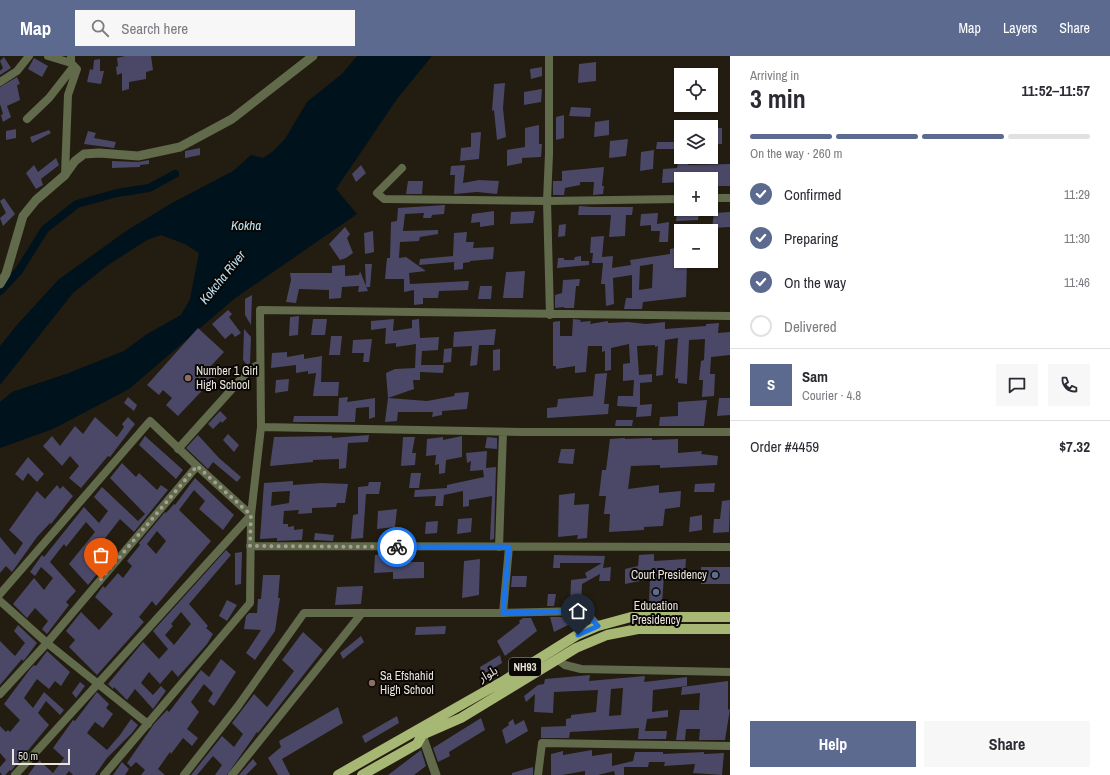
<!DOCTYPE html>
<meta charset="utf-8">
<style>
:root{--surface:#fff;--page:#f7f7f7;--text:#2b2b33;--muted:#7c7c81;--line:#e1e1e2;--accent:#5b6a8e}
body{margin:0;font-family:"Archivo Narrow","Noto Sans Arabic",sans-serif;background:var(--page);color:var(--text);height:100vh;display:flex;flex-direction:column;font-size:15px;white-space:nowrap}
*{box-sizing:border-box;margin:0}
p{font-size:13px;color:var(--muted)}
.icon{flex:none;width:22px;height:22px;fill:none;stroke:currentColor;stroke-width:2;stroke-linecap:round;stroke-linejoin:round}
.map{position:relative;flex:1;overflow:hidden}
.details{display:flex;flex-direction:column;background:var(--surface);width:380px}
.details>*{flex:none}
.fabs{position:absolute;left:674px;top:12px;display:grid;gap:8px}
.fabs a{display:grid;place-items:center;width:44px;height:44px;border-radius:0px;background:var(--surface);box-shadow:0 1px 3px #0004;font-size:20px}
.scale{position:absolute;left:12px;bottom:10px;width:58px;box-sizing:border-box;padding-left:4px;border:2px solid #e9e5dd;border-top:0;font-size:11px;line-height:14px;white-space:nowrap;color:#e9e5dd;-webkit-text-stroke:3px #0a0704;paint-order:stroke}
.pin{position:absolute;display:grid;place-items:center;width:34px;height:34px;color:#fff;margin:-41px -17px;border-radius:50% 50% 50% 0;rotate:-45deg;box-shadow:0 0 4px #0007}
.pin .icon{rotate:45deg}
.courier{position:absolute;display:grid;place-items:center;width:40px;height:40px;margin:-20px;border:3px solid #1a73e8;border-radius:50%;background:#fff;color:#222;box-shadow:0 1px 5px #0007}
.overview em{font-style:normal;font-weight:800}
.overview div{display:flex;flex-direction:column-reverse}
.overview{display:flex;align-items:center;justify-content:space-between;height:68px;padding:0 20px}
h1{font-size:26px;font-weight:800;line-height:30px}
.bar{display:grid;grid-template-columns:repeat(4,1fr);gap:6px 4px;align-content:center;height:48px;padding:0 20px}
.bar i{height:5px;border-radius:3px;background:var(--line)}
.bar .current{background:var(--accent)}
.bar p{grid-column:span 4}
.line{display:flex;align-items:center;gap:10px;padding:0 20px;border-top:1px solid var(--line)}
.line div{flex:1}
.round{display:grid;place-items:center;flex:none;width:42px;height:42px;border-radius:0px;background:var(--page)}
ol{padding:0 20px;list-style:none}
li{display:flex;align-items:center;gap:12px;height:44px}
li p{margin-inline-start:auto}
li .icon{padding:4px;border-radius:50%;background:var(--accent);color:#fff;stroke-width:4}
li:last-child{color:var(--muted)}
li i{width:22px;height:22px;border:2px solid var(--line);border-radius:50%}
.cta{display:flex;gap:8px;margin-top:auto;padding:8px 20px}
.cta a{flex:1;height:46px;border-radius:0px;background:var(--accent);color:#fff;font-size:16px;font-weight:800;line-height:46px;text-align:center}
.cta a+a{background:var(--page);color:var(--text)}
header{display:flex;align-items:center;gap:24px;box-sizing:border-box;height:56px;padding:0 20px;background:var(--accent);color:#fff}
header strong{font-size:19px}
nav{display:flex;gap:22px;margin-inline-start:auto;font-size:14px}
.search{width:280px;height:36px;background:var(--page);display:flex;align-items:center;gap:10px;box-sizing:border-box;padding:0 14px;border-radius:0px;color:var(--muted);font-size:15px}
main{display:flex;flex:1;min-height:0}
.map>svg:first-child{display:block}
</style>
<header>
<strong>Map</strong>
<div class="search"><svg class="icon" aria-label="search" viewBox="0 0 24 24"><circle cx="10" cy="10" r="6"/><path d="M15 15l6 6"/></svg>Search here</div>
<nav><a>Map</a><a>Layers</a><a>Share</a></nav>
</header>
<main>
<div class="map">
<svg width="730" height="719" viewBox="0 0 730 719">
<rect width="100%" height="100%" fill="#231c10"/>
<path fill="#00121c" d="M357,0H432L397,43L336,133L357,158L234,243L129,333L53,373L0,392V346L12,336L66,318L124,295L147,278L181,259L190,243L199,197L185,188L161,179L147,184L108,209L73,237L0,329V290L16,270L58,224L126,175L172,147L233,115L251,99L263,102L272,96L285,83L307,46L343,17Z"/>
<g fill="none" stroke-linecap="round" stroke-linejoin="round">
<path stroke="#00121c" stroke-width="8" d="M0,235L18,216L45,173L77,148L117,137L149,132L175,118"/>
</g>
<path fill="#4a4866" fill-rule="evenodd" d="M125,0H151L153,14L146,16V23L129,26V33L122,35V17L117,19L116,11L118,10L117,2Z
M4,1L11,12L0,19V15L3,12L0,5Z
M34,2L48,10L42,21L28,13Z
M100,3V15H104L101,28L87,26L90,13L93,14L94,4Z
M596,6V25L578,27L579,8Z
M542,11V20L531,23L530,13Z
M17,21L20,28L17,29L20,44L7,50L11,61L3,66L1,59L3,58L0,48V31Z
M505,27L503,52L506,81L497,84L494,54L492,55L494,28Z
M542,33L541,46L524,49V36Z
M571,51L591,52L590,61L569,60Z
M564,59V82L556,84V61Z
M609,64V79L594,81L595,66Z
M539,69V88H542L541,101L522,102V107L507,110V94L525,91V72Z
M711,72H722V88H711Z
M16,73V82L6,84V75Z
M49,74L51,77L32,87L30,81Z
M88,75L96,77L94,82L116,86L114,92L84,88Z
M481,76L479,103L460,105L461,92L471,91V77Z
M628,83L626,100L609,102L610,85Z
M657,86H681V93H656Z
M200,92V99L185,102V95Z
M654,94L653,113L640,115L641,96Z
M679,101H689L688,109L730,108V130H711V123H681V126L662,127L663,113L677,112Z
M56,102L59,109L41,123L43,129L36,133L26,117L34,109L38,116Z
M149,104V108L140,109V111L112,112V105L138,106Z
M361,109L366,117L356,126L352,118Z
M465,109L463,127L479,124L499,125L497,138L477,136L454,138L455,119H450L451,110Z
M604,111L602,130H604L603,138L593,139L594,126H580V129L565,132L564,139H553V125H562V115Z
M408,125H423L422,138H406Z
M4,142L15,158L3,170L0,162L6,157L0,145Z
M445,149L444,158L432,159L431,162H423L424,157L405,158L403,175L438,174V178L420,181L419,185L400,186L399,202L406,201L426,215L409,217L410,228L469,225L468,234L439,235L438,242H423V248L414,249V234L404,236V223H385L387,202H390L391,166L397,165L398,152Z
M579,150L593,151H633L632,159H626L625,180L609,181L611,159H578Z
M494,155V169L480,171V166L471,167L472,158Z
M535,155L533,167L510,168L511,156Z
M699,156L698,164L676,165L677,157Z
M730,156V171L712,172L714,157Z
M658,157L657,168L669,166L668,186H659L660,175H651V169L640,170L641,158Z
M566,168L565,180L558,181L559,169Z
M345,171L350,178L347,182L353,197L346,202L340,204L329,188Z
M373,175L374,196L365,198L364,177Z
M467,176L466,186H474L473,192L494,191L493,203L470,205V206L463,207V213L454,214V206L419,209L420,203L453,200L454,177Z
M604,180L602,201L613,200L612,212L631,209L630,204L670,198V193L681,191V205H687L686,241L643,246L642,253H624L626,242H632V219L613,222L614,248L606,250L605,228H601L603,207H592L593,197H590L591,181ZM653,208L652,232L639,234L640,210Z
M581,200V205H589V209L557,212L558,202H564V204H574L575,201Z
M365,208H372L370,231H366Z
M345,209V220L359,219L360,215L368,235L358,236L359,230L342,231L341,242L329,243V234L299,233L296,247L286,246L291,224L290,217H332V210Z
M525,215L523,242H503L506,216Z
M580,223L579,230H576L574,252H564V251L555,252V239L562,237L563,224Z
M480,230H492L491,243H478Z
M252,239L251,269L245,259V243Z
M228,254L232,258L229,261L241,277L235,281L232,277L225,283L212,268Z
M299,260L298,279L289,280L290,261Z
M313,263H327L325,279H311Z
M394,263L393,275L412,272V264L419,263L420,282L439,281L438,294L422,295L421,309H444L443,317L420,316V324H413L414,333L388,342L386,317L395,313L415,312L416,288L396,291V287L385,288L386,272L371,274V265Z
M573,263L581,264L580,266L591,265L590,268L608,265V267L628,266L646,268L665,266V273L706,270V268L719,267L718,277L730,276V299L711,301L710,318H715L714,340L702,341L703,324H699L701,305L704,304L705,283L689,284L687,328L678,327V322L675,323L678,282L665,284L663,319L656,320L658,290L655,291V289L637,290L639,319L652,318V326L640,327V349L652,348L651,360L636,361L637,351L617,350L618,340H633L634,324L623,325V308L630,307L629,288L611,292V314L605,315V295L602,296V290H588L586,316L575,317V310L556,313V310H553V266L560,265V280H572Z
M198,272L224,296L209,312L217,319L178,360L166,349L172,342L163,334L159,339L147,329Z
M244,273L251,281L250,307L247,309L243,304Z
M496,273L494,289H479L477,309L470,310L472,290L453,291L454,276Z
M331,280H342L340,299H329Z
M372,283L369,306H363L364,297H352L353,284Z
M452,292L451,306L443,307L444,293Z
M500,293V314L493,315V294Z
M287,296V301L304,298V303L322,300L321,326H339L338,340H313L316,317L308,318V315L296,317V309L271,312L272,297Z
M607,317L604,348H609L608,358L547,362V352L557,351L558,343L593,340L595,318Z
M289,323L288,335L275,337L276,324Z
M469,336L467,353L442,355V359L432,361L433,356H398L397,365L385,366L388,342L427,345L454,340L455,337Z
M128,341L137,349L134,355L124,347Z
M348,341L347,346L375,342V361L369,363V351L356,352L355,366H293L294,360H338L339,342Z
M719,342H730V359L717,360Z
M707,344L704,370H659L660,361L678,360V346Z
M220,355L227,362L222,367L221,365L213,373L208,368Z
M95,361L117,381L124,371L122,368L128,361L135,368L110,401L108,400L81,432L69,422L79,410L70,400L62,410L43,390L52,380L60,390L75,370L83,378Z
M616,364H633L632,370H615Z
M228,378L239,389L234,396L223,384Z
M198,379L219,402L241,421L237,426L213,406L208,413L186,392Z
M369,379L368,386L348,387L346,412L339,413V403L313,404V406L270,410L274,381L332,380V382Z
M145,380L183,414L176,423L139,389Z
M462,380V401L446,404L445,417L439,418V408L435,409L436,399L426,400L427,383L443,381V384Z
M403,381H415L412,397H416L415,409L401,410Z
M487,381L497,382V393L485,392Z
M625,382V383L652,382V384L678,383V397L702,395L701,398L718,400L717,409L660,412V409L631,410L628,433L659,429V437L681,435L680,451L665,453L663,470L644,471V474L609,476L610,458H604L606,440H599L602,414H606L610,383Z
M561,393H575L573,408L558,407Z
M487,395L486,412L496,411L494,483L490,484L492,440L469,444V450L463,451V435L444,439L443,450H435L436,440L414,441L415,434L447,432V429L484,421L483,414L470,415L471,405L467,407L466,397Z
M28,401L44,418L37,426L28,417L23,425L15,418Z
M122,407L136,421L139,417L157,434L161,429L168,434L134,476L120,463L99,490L110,502L88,529L69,508L95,476L86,466L66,491L64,488L50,506L76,535L66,546L69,549L47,578L42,573L48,565L35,552L27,562L13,548L34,522L44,534L53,522L41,511L35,520L30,516L42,499L44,501L84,451L99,467L108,455L94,441L102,431L138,465L145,458L110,422Z
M411,417H421L419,432H409Z
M195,422L234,459L223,474L199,453L205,445L194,434L179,454L211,485L156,550L152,545L139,561L144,566L97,619L69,591L75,584L66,575L81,556L99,574L113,558L95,541L103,530L105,532L118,517L123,522L132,510L127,505L140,489L139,487L165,456L166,457L174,448L175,449ZM157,475L166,485L156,498L147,488Z
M293,425V429L321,427L348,428L345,447H337L336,451L312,452V457L298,458L299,454L284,455L283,468H288V471L294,470V474L303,473L302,484L277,485V482L260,483L264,427ZM290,435L289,447L271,450L272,436Z
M369,426H381L379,438H366L363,482L351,483L353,459L358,458V431L368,430Z
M715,427L714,436H694L695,428Z
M57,429L60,433L63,430L73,440L51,468L50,467L37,481L12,516L6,510L0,517V481L15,499L23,487L9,474L37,435L45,443Z
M575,437L574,449L589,448L587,482L577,483L578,479L558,481L559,439Z
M730,444L729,476L713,477L714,463H720L722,445Z
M397,453L395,471L377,473L378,455Z
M702,459V474L689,476L690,461Z
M472,462L471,476L457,478L458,463Z
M438,465L437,477L425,478L426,466Z
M315,477L334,479L333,485L314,484Z
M226,494L231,499L189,548L208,570L206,572L213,578L207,588L178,621L172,614L160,628L149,616L141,627L153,639L161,630L166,635L153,653L135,633L127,644L114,631L113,633L108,628L143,586L159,603L168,593L153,575ZM181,556L191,568L174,589L165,579L173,570L171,568Z
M242,496L241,528L235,529V497Z
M386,498V506H424V522L393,523V516L374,517L375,499Z
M654,498V505L686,503L685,518L664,519L662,549L649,548L650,523L625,528V513L638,510L639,499Z
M554,499L605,500L603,512L611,511L610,525H599L600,518L582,528L581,549L570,550L571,524L587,522L585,517L602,507H560V512H553Z
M480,503L479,539L462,542L464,505Z
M701,511H730V528H701Z
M263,519H280L278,542H280L275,575L255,604L246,597L261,574L244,573L246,560L249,557H257L258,543H261Z
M512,520H527L526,531H511Z
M363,530L361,548L335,549L337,531Z
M548,538H556L554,550H547Z
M227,544L237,549L227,565L219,560Z
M550,561H568V569L554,576Z
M523,562H531L537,575L505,600L497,585L520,567L519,565Z
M18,569L37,587L25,603L23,605L22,603L0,629V585L15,600L25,587L14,575Z
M446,570L445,578L415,579L416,571Z
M303,576L323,594L258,677L257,676L227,719H215L222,709L213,700L197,719H191L222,680L234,691L243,678L232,667L254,638L267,651L268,650L294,615L282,604Z
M361,580L364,586L343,603L340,597Z
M47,595L70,616L61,630L55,625L49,633L37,623L24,642L33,652L44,636L64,654L60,659L46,645L38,657L49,669L11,715L10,714L5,719H2L0,716V711L6,704L0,697V670L6,676L8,674L10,676L20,664L4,648L30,613L34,609L36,610Z
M500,599L502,607L482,619L480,611Z
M221,603L236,616L214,650L208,645L213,637L204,628L191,646L199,656L187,673L198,682L192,690L183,682L171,698L170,696L158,713L165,719H141L145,714L136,706L131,711L127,707L154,668L167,654L169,656L201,614L209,621Z
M590,619L589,625L645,620L644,626L687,621V630L653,634L652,656L668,654V661L647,663L645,675H667L666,683H638L639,672L570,676L569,682H541V671L566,670V663L571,662V659L596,656L598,634L554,636L553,657L534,656L535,638L526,646L524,640L538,629L544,628L545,623ZM623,632L621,659L609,660L611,633Z
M728,625V654L730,653L725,684H699L700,673H686L685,684H676L680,654H699L700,637L681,639L682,631Z
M80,626L85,630L76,642L72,637Z
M97,636L109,648L106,652L113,658L103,672L95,666L87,677L107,694L120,679L131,663L138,669L132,677L107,702L95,719H73L69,715L66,719H28L39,704L53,717L64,702L53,692L73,664L75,665Z
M338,651L343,667L282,703L290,719H278L268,702L281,691L279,685Z
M397,660L399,667L365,687L362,680Z
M481,662L485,674L449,696L450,700L438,706L433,692Z
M513,663L515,669L524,664L528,675L506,688L502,674L509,669L508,667Z
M421,694L426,710L414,719H388Z
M592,694V700L612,697V710L633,705L635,696H663V698L704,696V698L724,697L722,719L693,717L695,708L664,710L665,706H649L648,711H624V719H615L614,715L598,719H585V715L562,719H551V698L563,695V699Z
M253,703L257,708L246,719H239Z
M122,706L129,713L125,719H113Z
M533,711V719H512V717Z"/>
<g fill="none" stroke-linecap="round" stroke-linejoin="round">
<path stroke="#616a4a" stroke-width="8" d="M48,0L71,7
M549,0V98L547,145L550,259
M0,26L17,15L29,0
M27,63L49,42L74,10
M402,112L377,137L384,143L547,145L681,143
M65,119L68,39L77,13L71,7V0
M711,142H730
M261,371L522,376H730
M178,393L250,313L260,308
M250,490L730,491
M499,491L503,376
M0,538L150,365L197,410
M0,545L47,587L148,668
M503,557L509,491
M557,603L565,609L581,613L730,616
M0,638L47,587L197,410L251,459L15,719
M104,719L250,547L251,459L261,371L260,254L730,260
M184,719L238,650L304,557H503L581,555L586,557L598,570
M232,719L362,557
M538,719L542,687L730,690"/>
<path stroke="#616a4a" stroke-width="9" d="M0,228L6,218L23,160L36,144L65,119L75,105L84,98L99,97L138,100L180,91L232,63L313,0
M422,679L436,719"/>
<path stroke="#a7b874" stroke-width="10" d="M338,719L505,624L577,579L598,570L631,561H730
M362,719L417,688L422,679L461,662L576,592L607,579L638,573H730"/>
</g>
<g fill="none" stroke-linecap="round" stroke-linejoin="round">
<path stroke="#a49f95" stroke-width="4" stroke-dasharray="0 7.2" d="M101,523L197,410L251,459L250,490L397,491"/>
<path stroke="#1a73e8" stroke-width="5" d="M397,491H509L503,557L581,555L586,557L598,570L578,579"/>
</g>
<g fill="#8d6e63" stroke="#0a0704" stroke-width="1.5">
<circle cx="188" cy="322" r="4"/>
<circle cx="372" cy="627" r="4"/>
</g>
<g fill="#5c6f8a" stroke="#0a0704" stroke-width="1.5">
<circle cx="715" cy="519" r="4"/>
<circle cx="656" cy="536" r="4"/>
</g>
<g text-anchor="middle" stroke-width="4" stroke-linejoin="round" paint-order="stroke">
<rect fill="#0a0704" stroke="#a6a29c" stroke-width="1" x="509" y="602" width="32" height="18" rx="3"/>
<g font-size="11" font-weight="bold" fill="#e9e5dd">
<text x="525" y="615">NH93</text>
</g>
<g font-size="12" fill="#e9e5dd" stroke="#0a0704" text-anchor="start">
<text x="196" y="319">Number 1 Girl<tspan x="196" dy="14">High School</tspan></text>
<text x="707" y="523" text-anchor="end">Court Presidency</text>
<text x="656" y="554" text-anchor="middle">Education<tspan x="656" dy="14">Presidency</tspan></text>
<text x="380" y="624">Sa Efshahid<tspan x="380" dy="14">High School</tspan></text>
</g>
<g font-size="12" fill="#e9e5dd" stroke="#0a0704">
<text transform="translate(488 618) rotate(-29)" y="4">بلوار</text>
</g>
<g font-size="13" font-style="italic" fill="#bee5f7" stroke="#0a0704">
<text x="246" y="174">Kokha</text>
<text transform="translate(222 221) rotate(-51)" y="5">Kokcha River</text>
</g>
</g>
</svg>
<div class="fabs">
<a><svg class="icon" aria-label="locate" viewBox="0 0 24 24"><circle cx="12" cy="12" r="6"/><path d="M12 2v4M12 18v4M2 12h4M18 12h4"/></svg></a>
<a><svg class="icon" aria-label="layers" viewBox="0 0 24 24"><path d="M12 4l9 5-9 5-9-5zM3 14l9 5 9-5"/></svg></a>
<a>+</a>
<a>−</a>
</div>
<div class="scale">50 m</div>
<div class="pin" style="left:101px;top:523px;background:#ea580c"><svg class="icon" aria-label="bag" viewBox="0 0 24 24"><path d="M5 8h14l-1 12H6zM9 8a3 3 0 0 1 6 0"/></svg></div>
<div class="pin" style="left:578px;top:579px;background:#1f2937"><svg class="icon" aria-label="home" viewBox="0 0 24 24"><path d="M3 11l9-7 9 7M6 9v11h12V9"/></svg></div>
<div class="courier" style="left:397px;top:491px"><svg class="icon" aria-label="bike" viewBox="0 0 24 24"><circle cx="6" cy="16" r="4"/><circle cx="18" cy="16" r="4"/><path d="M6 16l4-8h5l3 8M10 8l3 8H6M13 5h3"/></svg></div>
</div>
<section class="details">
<div class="overview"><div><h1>3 min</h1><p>Arriving in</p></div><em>11:52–11:57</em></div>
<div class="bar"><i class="current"></i><i class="current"></i><i class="current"></i><i></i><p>On the way · 260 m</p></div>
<ol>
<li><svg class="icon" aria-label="check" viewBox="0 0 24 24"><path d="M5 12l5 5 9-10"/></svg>Confirmed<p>11:29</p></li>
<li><svg class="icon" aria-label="check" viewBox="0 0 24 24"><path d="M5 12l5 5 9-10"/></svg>Preparing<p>11:30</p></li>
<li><svg class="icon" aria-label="check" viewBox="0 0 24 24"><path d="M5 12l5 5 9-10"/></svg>On the way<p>11:46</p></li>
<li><i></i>Delivered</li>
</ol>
<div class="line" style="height:72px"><b class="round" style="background:var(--accent);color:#fff">S</b><div><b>Sam</b><p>Courier · 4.8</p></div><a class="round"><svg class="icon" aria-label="chat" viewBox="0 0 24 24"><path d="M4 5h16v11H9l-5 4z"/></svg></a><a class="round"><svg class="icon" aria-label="phone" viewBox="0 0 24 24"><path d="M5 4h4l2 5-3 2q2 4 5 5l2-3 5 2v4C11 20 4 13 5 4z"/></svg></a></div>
<div class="line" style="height:52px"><div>Order #4459</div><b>$7.32</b></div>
<div class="cta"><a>Help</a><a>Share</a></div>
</section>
</main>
